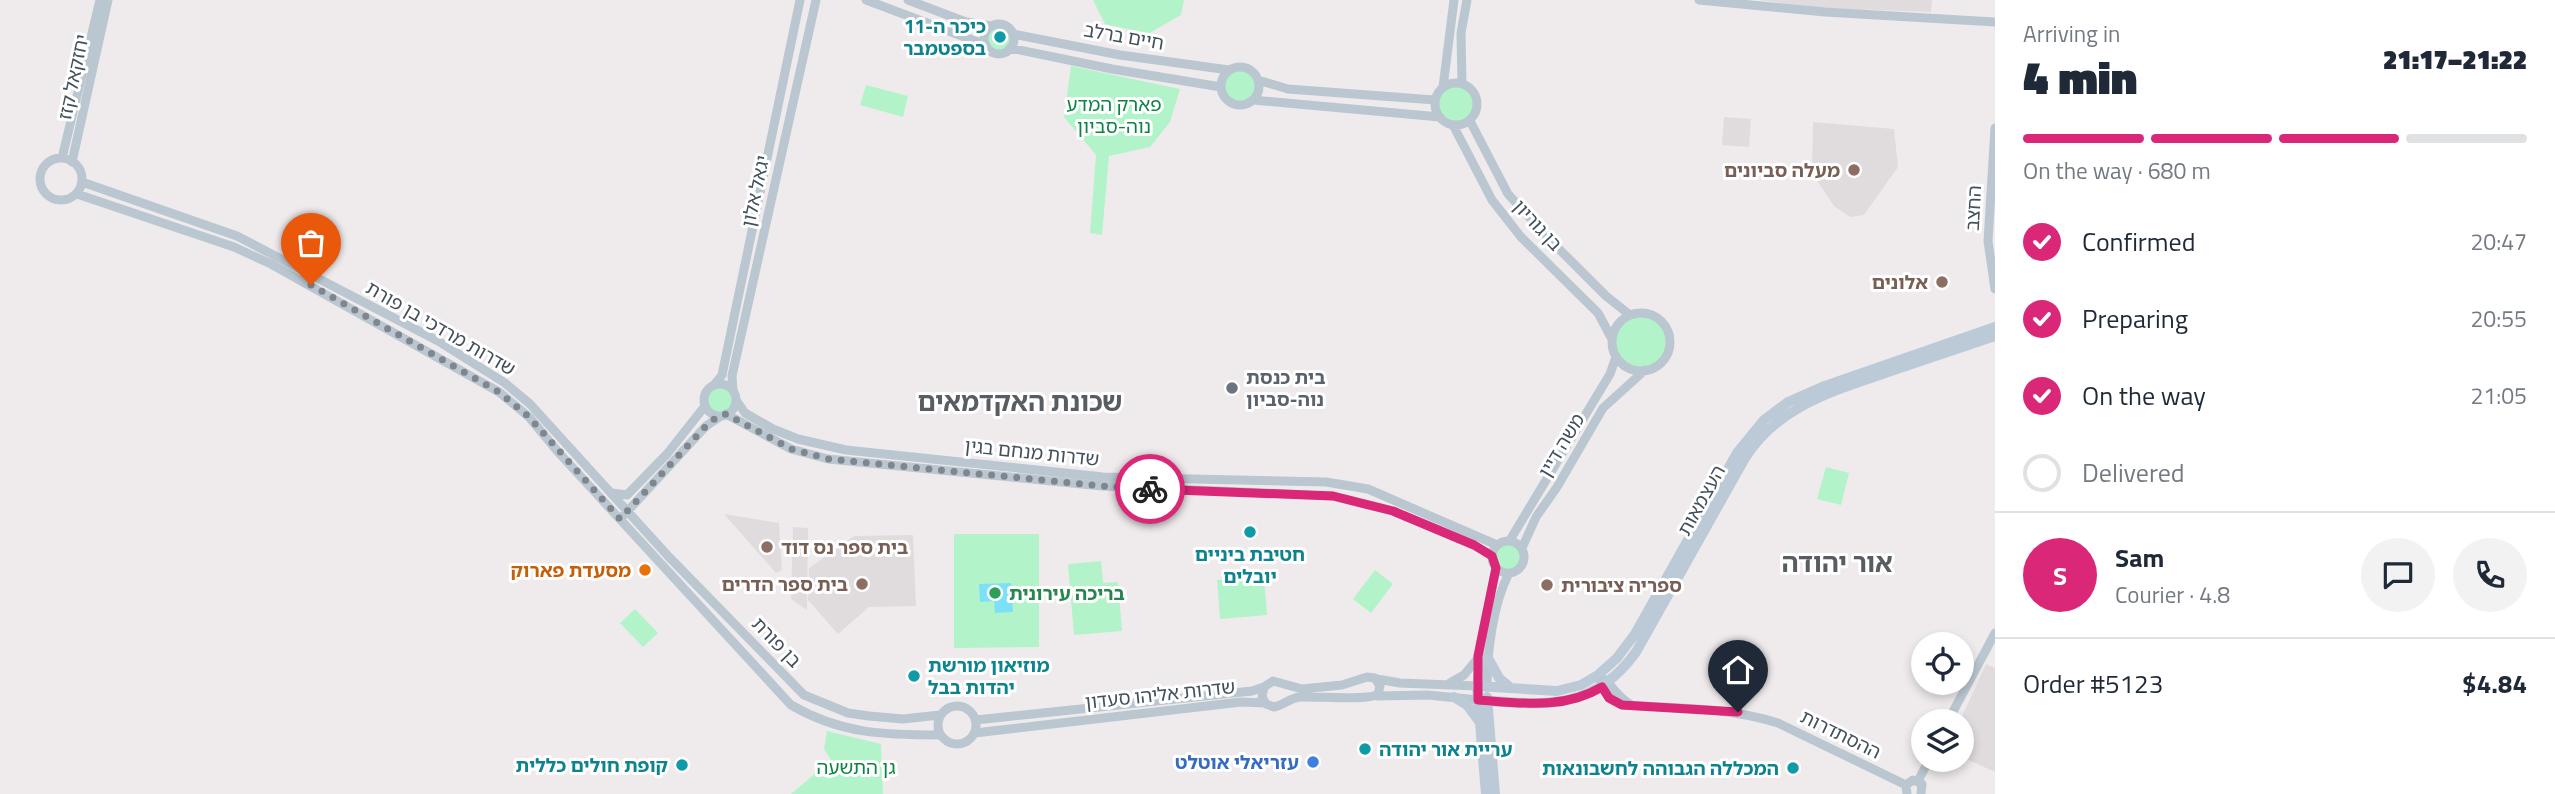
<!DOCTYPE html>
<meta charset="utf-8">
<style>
:root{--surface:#fff;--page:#f2f2f3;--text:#1f2937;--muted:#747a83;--line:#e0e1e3;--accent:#db2777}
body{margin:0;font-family:"Titillium Web","Noto Sans Hebrew",sans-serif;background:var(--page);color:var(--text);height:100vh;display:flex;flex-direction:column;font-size:26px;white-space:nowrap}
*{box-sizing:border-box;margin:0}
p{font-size:23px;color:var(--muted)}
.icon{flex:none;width:38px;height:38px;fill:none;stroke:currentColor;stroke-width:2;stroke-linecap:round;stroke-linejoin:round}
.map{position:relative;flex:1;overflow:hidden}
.sheet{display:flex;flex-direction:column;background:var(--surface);width:560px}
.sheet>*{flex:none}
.buttons{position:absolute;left:1911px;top:632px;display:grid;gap:14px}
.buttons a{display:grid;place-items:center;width:63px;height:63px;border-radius:50%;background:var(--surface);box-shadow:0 4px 10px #0003;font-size:35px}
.pin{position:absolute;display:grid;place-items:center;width:60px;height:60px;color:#fff;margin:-72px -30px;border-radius:50% 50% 50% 0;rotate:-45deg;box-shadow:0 0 7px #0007}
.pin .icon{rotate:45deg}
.courier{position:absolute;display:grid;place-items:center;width:70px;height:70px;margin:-35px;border:5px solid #db2777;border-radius:50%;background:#fff;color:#222;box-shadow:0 2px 9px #0007}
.overview em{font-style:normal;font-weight:800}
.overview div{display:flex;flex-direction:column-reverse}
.overview{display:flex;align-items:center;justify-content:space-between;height:119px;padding:0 28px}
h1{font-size:46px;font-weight:800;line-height:52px}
.bar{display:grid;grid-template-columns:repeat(4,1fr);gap:10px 7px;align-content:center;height:84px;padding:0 28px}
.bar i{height:9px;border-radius:5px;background:var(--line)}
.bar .active{background:var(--accent)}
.bar p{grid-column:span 4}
.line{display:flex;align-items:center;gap:18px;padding:0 28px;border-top:2px solid var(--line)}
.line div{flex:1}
.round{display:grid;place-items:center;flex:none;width:74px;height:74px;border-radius:37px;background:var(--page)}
ol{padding:0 28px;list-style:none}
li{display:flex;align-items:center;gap:21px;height:77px}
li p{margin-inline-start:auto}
li .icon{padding:7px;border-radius:50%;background:var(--accent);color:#fff;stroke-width:4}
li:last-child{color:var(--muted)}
li i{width:38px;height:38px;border:4px solid var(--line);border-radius:50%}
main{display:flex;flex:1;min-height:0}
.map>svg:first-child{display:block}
</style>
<main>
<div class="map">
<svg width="1995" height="794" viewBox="0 0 1995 794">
<rect width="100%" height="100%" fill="#efebec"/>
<path fill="#e0dcdd" d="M1759,0H1932L1931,12L1821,8Z
M1724,117L1751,119L1749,147L1722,145Z
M1813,122L1894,129L1898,167L1864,215L1850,217L1834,206L1812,173Z
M724,514L779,523L782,570L776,573Z
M793,527L808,528L807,610L791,599Z
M913,535L916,606L869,607L838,634L808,600L809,568L854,536Z
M1986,664L1995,668V772L1962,757L1960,721Z"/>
<path fill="#b3f3ca" d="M1093,0H1184L1181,15L1148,34L1105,24Z
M985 39a14 14 0 1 1 28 0a14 14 0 1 1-28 0Z
M1071,66L1180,89L1170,122L1150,147L1109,156L1102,235L1090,233L1096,155L1064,117Z
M1222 86a18 18 0 1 1 36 0a18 18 0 1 1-36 0Z
M1436 104a20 20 0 1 1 40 0a20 20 0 1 1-40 0Z
M866,85L908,96L903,117L860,105Z
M1613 342a28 28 0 1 1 56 0a28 28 0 1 1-56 0Z
M707 400a13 13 0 1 1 26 0a13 13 0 1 1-26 0Z
M1826,467L1849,473L1841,505L1817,499Z
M954,534H1039V647L954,648Z
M1493 557a15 15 0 1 1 30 0a15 15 0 1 1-30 0Z
M1101,561L1103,583L1118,582L1122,631L1074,635L1068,564Z
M1375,570L1393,584L1371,613L1353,599Z
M1264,576L1267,615L1220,619L1217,580Z
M635,609L658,633L643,647L620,623Z
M827,731L881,744L883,794H791L831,760L824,749Z"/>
<path fill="#7be1f6" d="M1011,583L1013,612L995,613L994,601L980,602L979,584Z"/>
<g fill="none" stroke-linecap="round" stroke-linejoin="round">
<path stroke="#bac7d1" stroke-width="9" d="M866,0L986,45
M908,0L966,22L991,26
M1699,0L1825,12L1995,22
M984 39a15 15 0 1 1 30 0a15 15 0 1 1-30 0Z
M1013,34L1120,55L1229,70
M1010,48L1112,69L1221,87
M1221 86a19 19 0 1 1 38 0a19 19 0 1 1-38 0Z
M1258,80L1288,89L1435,100
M1435 104a21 21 0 1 1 42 0a21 21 0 1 1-42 0Z
M1462,84L1461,33L1467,0
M1443,87L1454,0
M1253,100L1440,117
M1470,121L1508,194L1552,242L1606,296L1630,315
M1453,125L1492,200L1521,237L1598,313L1612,339
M1995,128L1988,241L1995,289
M62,158L100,0
M40 179a21 21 0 1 1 42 0a21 21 0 1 1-42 0Z
M72,162L108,0
M82,182L237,236L438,341L505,383L530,404L669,557L804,695L848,713L869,716L903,719L940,715
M77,194L234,247L271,264L499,392L529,417L559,453L791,705C841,734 884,735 940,735
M1612 342a29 29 0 1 1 58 0a29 29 0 1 1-58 0Z
M704 400a16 16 0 1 1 32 0a16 16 0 1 1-32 0Z
M714,385L722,375L800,0
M733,391L732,376L816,0
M736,400L745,413L773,429L798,439L846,450L1103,477L1326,482L1368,489L1497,545
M726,414L791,449L828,459L1102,486L1333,496L1393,511L1474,545L1492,556
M612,493L627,495L667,454L705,406
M624,515L706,426L721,416
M1510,540L1610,374L1616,357
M1492 557a16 16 0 1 1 32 0a16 16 0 1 1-32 0Z
M1522,548L1536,517L1557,487L1603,408L1645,370
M1367,677L1375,678L1380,686L1378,694C1369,701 1316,696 1300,697C1290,698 1284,705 1274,707L1266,704L1262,697L1264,687L1273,681L1302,689L1342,685Z
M1602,678C1613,685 1617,697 1630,704
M1377,679L1400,683L1477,686L1480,646L1496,568
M1600,681L1609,698L1622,705C1675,708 1727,707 1778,723L1906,785
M1450,683L1464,675L1478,658
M1487,687C1487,652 1493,604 1509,573
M1377,696L1428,695L1478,700
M938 725a19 19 0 1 1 38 0a19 19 0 1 1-38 0Z
M976,720L1252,691L1264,687
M1948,721L1995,633
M975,733L1241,702L1265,703
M1918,781L1929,760
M1907,794L1906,785L1913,780L1922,784L1921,794"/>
<path stroke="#bccad8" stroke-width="10" d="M1488,658L1499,678L1511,688
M1454,697L1467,705L1479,721
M1487,697L1495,794
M1478,700C1544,705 1593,712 1636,652L1745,458C1778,406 1833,391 1888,372C1924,360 1959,348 1995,336
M1486,794L1477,686L1557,691L1581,685L1598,675L1617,658L1635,634L1737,453L1764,420L1788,402L1822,387L1995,327"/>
</g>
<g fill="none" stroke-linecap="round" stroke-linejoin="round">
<path stroke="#7f868e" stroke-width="7" stroke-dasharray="0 12.6" d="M311,285L499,392L529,417L620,519L706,426L717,417L726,414L791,449L828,459L1102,486L1150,489"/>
<path stroke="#db2777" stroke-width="9" d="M1150,489L1333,496L1393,511L1474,545L1492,556L1496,568L1478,656V700C1521,703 1563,710 1602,687L1609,698L1622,705L1738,712"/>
</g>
<g fill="#0f9aa8" stroke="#fff" stroke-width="2.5">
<circle cx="1000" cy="37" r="7"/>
<circle cx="1250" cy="532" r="7"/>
<circle cx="914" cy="676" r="7"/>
<circle cx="1365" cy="749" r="7"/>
<circle cx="682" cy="765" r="7"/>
<circle cx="1793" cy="768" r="7"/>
</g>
<g fill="#8d6e63" stroke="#fff" stroke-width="2.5">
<circle cx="1854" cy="170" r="7"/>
<circle cx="1942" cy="282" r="7"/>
<circle cx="767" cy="547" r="7"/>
<circle cx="862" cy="584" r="7"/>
<circle cx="1547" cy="585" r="7"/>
</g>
<circle fill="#6b7280" stroke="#fff" stroke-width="2.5" cx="1232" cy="388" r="7"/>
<circle fill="#e8710a" stroke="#fff" stroke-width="2.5" cx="645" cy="570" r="7"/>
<circle fill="#2e9e5b" stroke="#fff" stroke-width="2.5" cx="995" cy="593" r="7"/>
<circle fill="#3f7fe0" stroke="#fff" stroke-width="2.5" cx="1313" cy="762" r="7"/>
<g text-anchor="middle" stroke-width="6" stroke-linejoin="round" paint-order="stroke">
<g font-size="19" font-weight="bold" fill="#0d838f" stroke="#fff" text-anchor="end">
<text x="986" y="33">כיכר ה-11<tspan x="986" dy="22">בספטמבר</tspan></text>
<text x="1250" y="561" text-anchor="middle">חטיבת ביניים<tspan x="1250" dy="22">יובלים</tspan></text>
<text x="928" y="672" text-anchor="start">מוזיאון מורשת<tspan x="928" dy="22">יהדות בבל</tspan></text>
<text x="1379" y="756" text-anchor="start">עריית אור יהודה</text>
<text x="668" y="772">קופת חולים כללית</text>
<text x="1779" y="775">המכללה הגבוהה לחשבונאות</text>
</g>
<g font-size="19" fill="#42505b" stroke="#fff">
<text transform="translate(1124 36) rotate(10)" y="7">חיים ברלב</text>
<text transform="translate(73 77) rotate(-78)" y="7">יחזקאל קזז</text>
<text transform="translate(755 191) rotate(-78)" y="7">יגאל אלון</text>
<text transform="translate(1973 208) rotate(-87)" y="7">החצב</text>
<text transform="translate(1538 225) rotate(47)" y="7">בן גוריון</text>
<text transform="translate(441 328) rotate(30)" y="7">שדרות מרדכי בן פורת</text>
<text transform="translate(1561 445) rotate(-59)" y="7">משה דיין</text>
<text transform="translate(1032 452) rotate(6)" y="7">שדרות מנחם בגין</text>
<text transform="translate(1701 500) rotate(-61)" y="7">העצמאות</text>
<text transform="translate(777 642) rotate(46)" y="7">בן פורת</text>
<text transform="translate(1160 694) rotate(-6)" y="7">שדרות אליהו סעדון</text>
<text transform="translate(1841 734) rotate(26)" y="7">ההסתדרות</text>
</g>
<g font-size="19" fill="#0c8443" stroke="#fff">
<text x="1114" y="111">פארק המדע<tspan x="1114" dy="22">נוה-סביון</tspan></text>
<text x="856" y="774">גן התשעה</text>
</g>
<g font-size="19" font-weight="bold" fill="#785e54" stroke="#fff" text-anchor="end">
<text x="1840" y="177">מעלה סביונים</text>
<text x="1928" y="289">אלונים</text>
<text x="781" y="554" text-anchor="start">בית ספר נס דוד</text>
<text x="848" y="591">בית ספר הדרים</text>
<text x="1561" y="592" text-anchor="start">ספריה ציבורית</text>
</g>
<g font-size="19" font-weight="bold" fill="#5b616d" stroke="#fff" text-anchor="start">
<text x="1246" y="384">בית כנסת<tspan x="1246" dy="22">נוה-סביון</tspan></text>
</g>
<g font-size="19" font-weight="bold" fill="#c56008" stroke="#fff" text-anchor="end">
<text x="631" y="577">מסעדת פארוק</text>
</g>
<g font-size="19" font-weight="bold" fill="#27864d" stroke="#fff" text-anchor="start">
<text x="1009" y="600">בריכה עירונית</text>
</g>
<g font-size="19" font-weight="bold" fill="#366cbe" stroke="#fff" text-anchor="end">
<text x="1299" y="769">עזריאלי אוטלט</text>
</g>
<g font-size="26" font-weight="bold" fill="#585d62" stroke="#fff">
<text x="1020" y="411">שכונת האקדמאים</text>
<text x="1837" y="572">אור יהודה</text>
</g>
</g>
</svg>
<div class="buttons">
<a><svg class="icon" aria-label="locate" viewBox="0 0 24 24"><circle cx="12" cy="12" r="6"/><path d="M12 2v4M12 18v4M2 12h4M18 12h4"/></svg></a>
<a><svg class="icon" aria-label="layers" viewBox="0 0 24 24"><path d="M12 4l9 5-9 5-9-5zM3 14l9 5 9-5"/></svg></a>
</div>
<div class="pin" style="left:311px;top:285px;background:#ea580c"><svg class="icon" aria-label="bag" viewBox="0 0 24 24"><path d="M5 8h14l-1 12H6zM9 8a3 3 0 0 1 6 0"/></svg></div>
<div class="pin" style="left:1738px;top:712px;background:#1f2937"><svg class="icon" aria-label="home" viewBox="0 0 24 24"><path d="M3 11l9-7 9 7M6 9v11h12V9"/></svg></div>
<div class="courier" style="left:1150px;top:489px"><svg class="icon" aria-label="bike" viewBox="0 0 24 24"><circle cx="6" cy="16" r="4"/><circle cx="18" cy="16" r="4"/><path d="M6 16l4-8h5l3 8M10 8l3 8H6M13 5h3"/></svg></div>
</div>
<section class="sheet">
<div class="overview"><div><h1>4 min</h1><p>Arriving in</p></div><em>21:17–21:22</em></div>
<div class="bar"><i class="active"></i><i class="active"></i><i class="active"></i><i></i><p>On the way · 680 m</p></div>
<ol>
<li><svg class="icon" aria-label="check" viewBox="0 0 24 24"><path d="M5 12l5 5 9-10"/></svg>Confirmed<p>20:47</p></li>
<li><svg class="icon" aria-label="check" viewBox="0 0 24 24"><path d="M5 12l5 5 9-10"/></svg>Preparing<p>20:55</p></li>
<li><svg class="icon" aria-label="check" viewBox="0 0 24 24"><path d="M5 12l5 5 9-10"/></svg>On the way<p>21:05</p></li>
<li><i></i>Delivered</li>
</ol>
<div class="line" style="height:126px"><b class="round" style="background:var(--accent);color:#fff">S</b><div><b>Sam</b><p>Courier · 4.8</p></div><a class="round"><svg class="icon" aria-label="chat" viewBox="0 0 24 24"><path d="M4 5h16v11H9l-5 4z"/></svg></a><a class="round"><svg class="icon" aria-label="phone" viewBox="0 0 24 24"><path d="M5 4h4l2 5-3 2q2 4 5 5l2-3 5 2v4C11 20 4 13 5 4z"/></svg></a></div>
<div class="line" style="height:91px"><div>Order #5123</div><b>$4.84</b></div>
</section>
</main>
